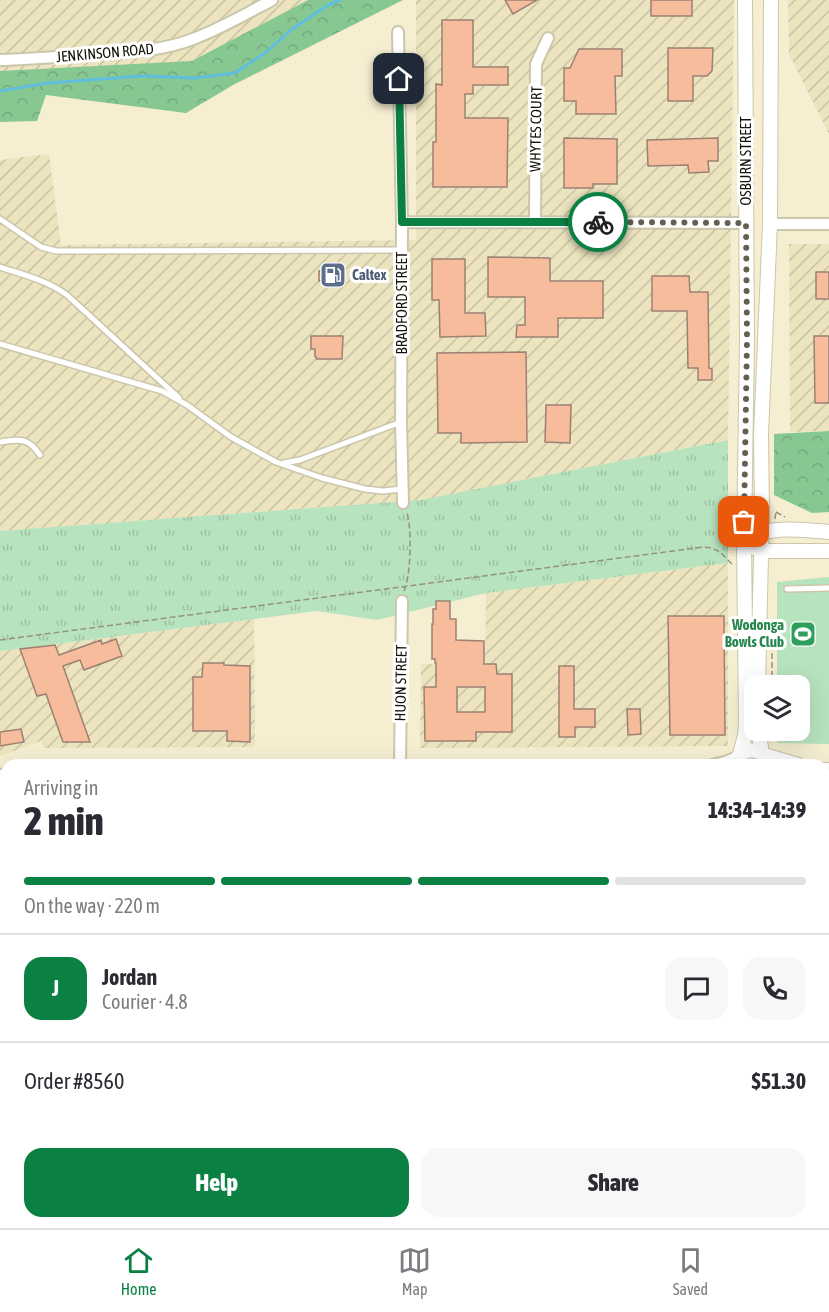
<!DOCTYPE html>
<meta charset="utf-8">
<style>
:root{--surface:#fff;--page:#f7f7f7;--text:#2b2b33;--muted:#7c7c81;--line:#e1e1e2;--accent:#0b8043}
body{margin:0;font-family:"Asap Condensed",sans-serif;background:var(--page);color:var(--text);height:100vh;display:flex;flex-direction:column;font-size:22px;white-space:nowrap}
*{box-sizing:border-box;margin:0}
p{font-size:20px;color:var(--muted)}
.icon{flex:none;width:33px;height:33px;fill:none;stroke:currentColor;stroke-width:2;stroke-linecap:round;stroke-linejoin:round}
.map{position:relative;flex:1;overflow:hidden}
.panel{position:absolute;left:0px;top:759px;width:830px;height:470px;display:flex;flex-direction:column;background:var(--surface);border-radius:18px 18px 0 0;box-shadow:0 6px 24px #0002}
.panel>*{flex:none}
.controls{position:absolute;left:744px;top:675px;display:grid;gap:12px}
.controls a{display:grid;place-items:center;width:66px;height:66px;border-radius:12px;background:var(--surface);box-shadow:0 6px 24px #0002;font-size:30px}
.pin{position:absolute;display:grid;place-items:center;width:51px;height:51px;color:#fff;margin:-26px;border-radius:12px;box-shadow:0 3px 9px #0006}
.courier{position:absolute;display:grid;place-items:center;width:60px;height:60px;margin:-30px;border:4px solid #0b8043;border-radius:50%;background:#fff;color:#222;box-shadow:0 2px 8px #0007}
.summary em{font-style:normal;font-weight:800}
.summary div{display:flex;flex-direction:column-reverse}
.summary{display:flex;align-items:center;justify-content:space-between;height:102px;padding:0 24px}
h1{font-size:39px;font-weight:800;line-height:45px}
.bar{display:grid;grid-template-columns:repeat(4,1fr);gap:9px 6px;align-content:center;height:72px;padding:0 24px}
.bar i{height:8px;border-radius:4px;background:var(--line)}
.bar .on{background:var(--accent)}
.bar p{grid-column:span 4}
.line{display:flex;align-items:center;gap:15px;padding:0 24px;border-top:2px solid var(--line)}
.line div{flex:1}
.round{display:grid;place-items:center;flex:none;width:63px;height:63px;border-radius:18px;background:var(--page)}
.button{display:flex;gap:12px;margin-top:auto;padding:12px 24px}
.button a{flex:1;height:69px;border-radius:18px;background:var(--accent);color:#fff;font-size:24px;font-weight:800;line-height:69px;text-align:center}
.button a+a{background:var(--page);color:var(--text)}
.tabs{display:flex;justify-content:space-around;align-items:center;height:84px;border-top:2px solid var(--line);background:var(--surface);font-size:16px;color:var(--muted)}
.tabs a{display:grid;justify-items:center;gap:3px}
.tabs .on{color:var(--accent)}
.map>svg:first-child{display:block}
</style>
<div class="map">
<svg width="829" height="1228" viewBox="0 0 829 1228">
<defs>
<pattern id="industrial-furrows" width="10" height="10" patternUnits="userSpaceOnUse" patternTransform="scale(1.5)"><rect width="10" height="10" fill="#ebe4bf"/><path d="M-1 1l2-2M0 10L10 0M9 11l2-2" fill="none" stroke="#c9c3a3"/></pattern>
<pattern id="grass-tufts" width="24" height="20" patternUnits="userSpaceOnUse" patternTransform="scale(1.5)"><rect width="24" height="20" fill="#b8e3bf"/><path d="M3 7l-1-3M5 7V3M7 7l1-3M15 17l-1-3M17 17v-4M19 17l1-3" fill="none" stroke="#9dc2a3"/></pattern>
<pattern id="forest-crowns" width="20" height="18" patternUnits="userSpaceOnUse" patternTransform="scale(1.5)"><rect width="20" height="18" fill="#87c792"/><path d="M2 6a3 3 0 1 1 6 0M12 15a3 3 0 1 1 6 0" fill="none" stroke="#74aa7d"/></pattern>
</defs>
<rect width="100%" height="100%" fill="#f5eed1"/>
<path fill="#f3dcea" d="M824,797H829V1097H824Z
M0,1034H2L6,1046V1106L0,1108Z
M6,1154V1217L0,1219V1156Z"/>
<path fill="url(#industrial-furrows)" d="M0,0H308L192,62L0,71Z
M416,0H734L728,440L420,500L0,531V160L49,154L61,245L416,240Z
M788,0H829V134L789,54Z
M789,244H829V431L790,432Z
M728,563V746L420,748L421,664H485L486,593Z
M254,619L255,747L44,748L41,741L0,756V651Z"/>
<path fill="#f5dce6" d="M824,1144H829V1228H777V1223L824,1222Z
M637,1223H730V1228H637Z"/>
<path fill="url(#grass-tufts)" d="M728,440V563L486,593L377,620L317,611L0,651V531L420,500Z
M0,786H6V968L0,951Z"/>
<path fill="url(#forest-crowns)" d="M308,0H403L233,85L186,113L46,95L37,121L0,122V71L192,61Z
M829,431V512L812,513L774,495V434Z"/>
<path fill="#b8e3bf" d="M829,577V744L777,743V731L800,730V686L777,685V582Z"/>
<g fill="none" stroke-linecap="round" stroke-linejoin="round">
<path stroke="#60bede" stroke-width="3" d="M0,91L48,83L143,76L196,78L235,73L265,53L291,30L328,5L340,0"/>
</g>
<path fill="#f6bc9c" stroke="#9c8173" stroke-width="1.5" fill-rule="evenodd" d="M505,0H537L513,14Z
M651,0H692V16H651Z
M442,20H473V67H508V85H473V94H465V118H508L507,187H433V142H436V84L442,85Z
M668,48H713L712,71L707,76H693V101H668Z
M579,49H622V76H615L616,114H576V101H564V68H570Z
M564,138L617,139V184H593V188H564Z
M718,138V161H708L709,172L689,173L688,165L648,166L647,140Z
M488,257L550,258V281H603V318H558V337H516L517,325H525V297H488Z
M432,259H465V313H485L486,336L440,337L439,300H432Z
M338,270V281H319V271Z
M816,272H829V299H816Z
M652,276H689L690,292H708L709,368L712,369V380H698V368H688L687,311H652Z
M311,336H343L342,359H317L315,356V349H311Z
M814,336H829V403H815Z
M526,352L527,442L461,443V433H438L437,353Z
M546,405H571L570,443L545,442Z
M436,601H450V619H456V640L484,641V664H496L497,674H512V732H476V741H425L424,687H436V663H435V659H432V624H433V609H436ZM457,687H485V712H457Z
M668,616H724L725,735H670Z
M116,639L122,656L84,670L80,660L63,666L90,742H63L46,694L37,696L20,649L55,645L59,655L101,640L102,644Z
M203,663H224V665L250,666V742L227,741V731H193V677H202Z
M559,666H574V709H595V727H575V737H559Z
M627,709H640L641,734L628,735Z
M21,729L24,742L0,746V732Z"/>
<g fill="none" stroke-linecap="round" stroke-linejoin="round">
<g stroke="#ccc6aa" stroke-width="8">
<path id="service" d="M0,219L41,247L56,251L402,250
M0,267C24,275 46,280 67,295L179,398
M0,344L162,391L187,405L231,437L276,462L322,478L365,489L383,491L402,489
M0,442C20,439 28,437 40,455
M284,463L300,460L401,422
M787,589L829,588
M824,1040V1075H829
M824,1087H829
M112,1222V1228"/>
</g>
<g stroke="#ccc6aa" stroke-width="14">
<path id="minor" d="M398,32L402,222L401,422L403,503
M0,60C32,59 65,56 97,54C130,52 162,51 193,39C220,29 246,14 272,0
M402,222L746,223
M535,222L536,64L548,38
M770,224H829
M400,765L402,601
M712,765L725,762L738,757
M0,775L6,774
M0,974L6,991
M52,1228V1222
M401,1228V1222"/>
</g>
<g stroke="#ccc6aa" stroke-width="16">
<path id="tertiary" d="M753,536C774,526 807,530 829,532
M753,547L761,551H829
M758,686L762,513L761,434L770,224L771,0
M758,730L762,753
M740,754L745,735L746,723L744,542L747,339L745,0
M764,755L798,765
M733,765C742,745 762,746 771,765
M824,770H829"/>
</g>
<g stroke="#ccc6aa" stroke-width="18">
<path id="secondary" d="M824,1112H829
M0,1125L6,1123
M824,1128H829
M0,1144L6,1142"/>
</g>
<path stroke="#97927d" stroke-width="1.5" stroke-dasharray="6 3" stroke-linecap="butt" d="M776,512L785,517
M775,519L776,511
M404,591C411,575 412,529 407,513
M0,640L703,547L712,548L720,552L733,565
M772,686V637
M772,730V739
M824,790H829
M0,895L6,879
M0,922H6
M0,1017L6,1033
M0,1110L6,1108
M824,1142H829
M380,1222V1228
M773,1222V1228
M68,1228V1222"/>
<use href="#service" stroke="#fff" stroke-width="5"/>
<use href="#minor" stroke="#fff" stroke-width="10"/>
<use href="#tertiary" stroke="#fff" stroke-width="14"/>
<use href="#secondary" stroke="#fce5e0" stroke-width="15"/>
</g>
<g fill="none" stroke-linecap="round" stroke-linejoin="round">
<path stroke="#63604f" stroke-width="6" stroke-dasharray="0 10.8" d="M598,222L746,223L747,339L744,522"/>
<path stroke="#0b8043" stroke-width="8" d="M399,79L402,222H598"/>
</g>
<defs>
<g id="fuel-square" transform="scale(1.35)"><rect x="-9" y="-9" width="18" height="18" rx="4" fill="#5c6f8a" stroke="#fff"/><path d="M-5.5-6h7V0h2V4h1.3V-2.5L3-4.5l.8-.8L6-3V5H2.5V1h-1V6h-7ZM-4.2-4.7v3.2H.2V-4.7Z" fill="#fff"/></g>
<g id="stadium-square" transform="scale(1.35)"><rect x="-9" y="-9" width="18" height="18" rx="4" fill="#2e9e5b" stroke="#fff"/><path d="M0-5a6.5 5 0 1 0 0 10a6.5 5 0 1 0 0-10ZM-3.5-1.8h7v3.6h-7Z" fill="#fff"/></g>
</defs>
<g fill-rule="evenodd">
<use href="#fuel-square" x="333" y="275"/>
<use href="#stadium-square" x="803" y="634"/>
</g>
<g text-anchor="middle" stroke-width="6" stroke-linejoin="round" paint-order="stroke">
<g font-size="15" fill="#151309" stroke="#fff">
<text transform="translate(105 53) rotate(-5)" y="5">JENKINSON ROAD</text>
<text transform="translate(536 129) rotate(-89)" y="5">WHYTES COURT</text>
<text transform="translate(746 161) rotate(-90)" y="5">OSBURN STREET</text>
<text transform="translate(402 303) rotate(-90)" y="5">BRADFORD STREET</text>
<text transform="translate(401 683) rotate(-89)" y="5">HUON STREET</text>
</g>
<g font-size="15" font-weight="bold" fill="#4e5e75" stroke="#fff" text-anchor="start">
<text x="352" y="280">Caltex</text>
</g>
<g font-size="15" font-weight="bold" fill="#27864d" stroke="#fff" text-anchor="end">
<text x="784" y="630">Wodonga<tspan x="784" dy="17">Bowls Club</tspan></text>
</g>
</g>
</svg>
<div class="controls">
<a><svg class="icon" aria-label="layers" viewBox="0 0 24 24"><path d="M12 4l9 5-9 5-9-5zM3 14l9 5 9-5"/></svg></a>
</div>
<div class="pin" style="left:744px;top:522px;background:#ea580c"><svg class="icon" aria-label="bag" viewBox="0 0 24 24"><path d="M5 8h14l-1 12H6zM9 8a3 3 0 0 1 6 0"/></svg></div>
<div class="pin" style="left:399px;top:79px;background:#1f2937"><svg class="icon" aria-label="home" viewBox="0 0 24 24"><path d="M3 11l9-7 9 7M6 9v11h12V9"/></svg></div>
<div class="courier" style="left:598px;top:222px"><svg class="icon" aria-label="bike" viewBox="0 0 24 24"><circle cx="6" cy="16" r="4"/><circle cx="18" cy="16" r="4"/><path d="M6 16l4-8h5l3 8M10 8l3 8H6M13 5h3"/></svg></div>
<section class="panel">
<div class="summary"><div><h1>2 min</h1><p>Arriving in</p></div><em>14:34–14:39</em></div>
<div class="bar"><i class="on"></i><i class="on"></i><i class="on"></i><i></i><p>On the way · 220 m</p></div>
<div class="line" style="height:108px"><b class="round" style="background:var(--accent);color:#fff">J</b><div><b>Jordan</b><p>Courier · 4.8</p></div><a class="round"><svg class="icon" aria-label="chat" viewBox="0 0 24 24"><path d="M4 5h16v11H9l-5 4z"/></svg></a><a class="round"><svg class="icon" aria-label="phone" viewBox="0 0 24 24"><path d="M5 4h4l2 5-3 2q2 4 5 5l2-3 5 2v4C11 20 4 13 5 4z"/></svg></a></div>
<div class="line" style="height:78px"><div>Order #8560</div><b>$51.30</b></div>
<div class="button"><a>Help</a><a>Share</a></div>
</section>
</div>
<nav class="tabs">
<a class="on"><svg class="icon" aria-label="home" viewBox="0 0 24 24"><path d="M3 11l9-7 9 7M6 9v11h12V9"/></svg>Home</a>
<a><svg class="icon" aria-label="map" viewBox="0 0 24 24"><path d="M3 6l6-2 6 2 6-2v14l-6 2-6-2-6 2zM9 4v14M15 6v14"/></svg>Map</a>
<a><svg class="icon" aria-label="saved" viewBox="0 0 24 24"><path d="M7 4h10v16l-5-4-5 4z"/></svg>Saved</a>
</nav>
